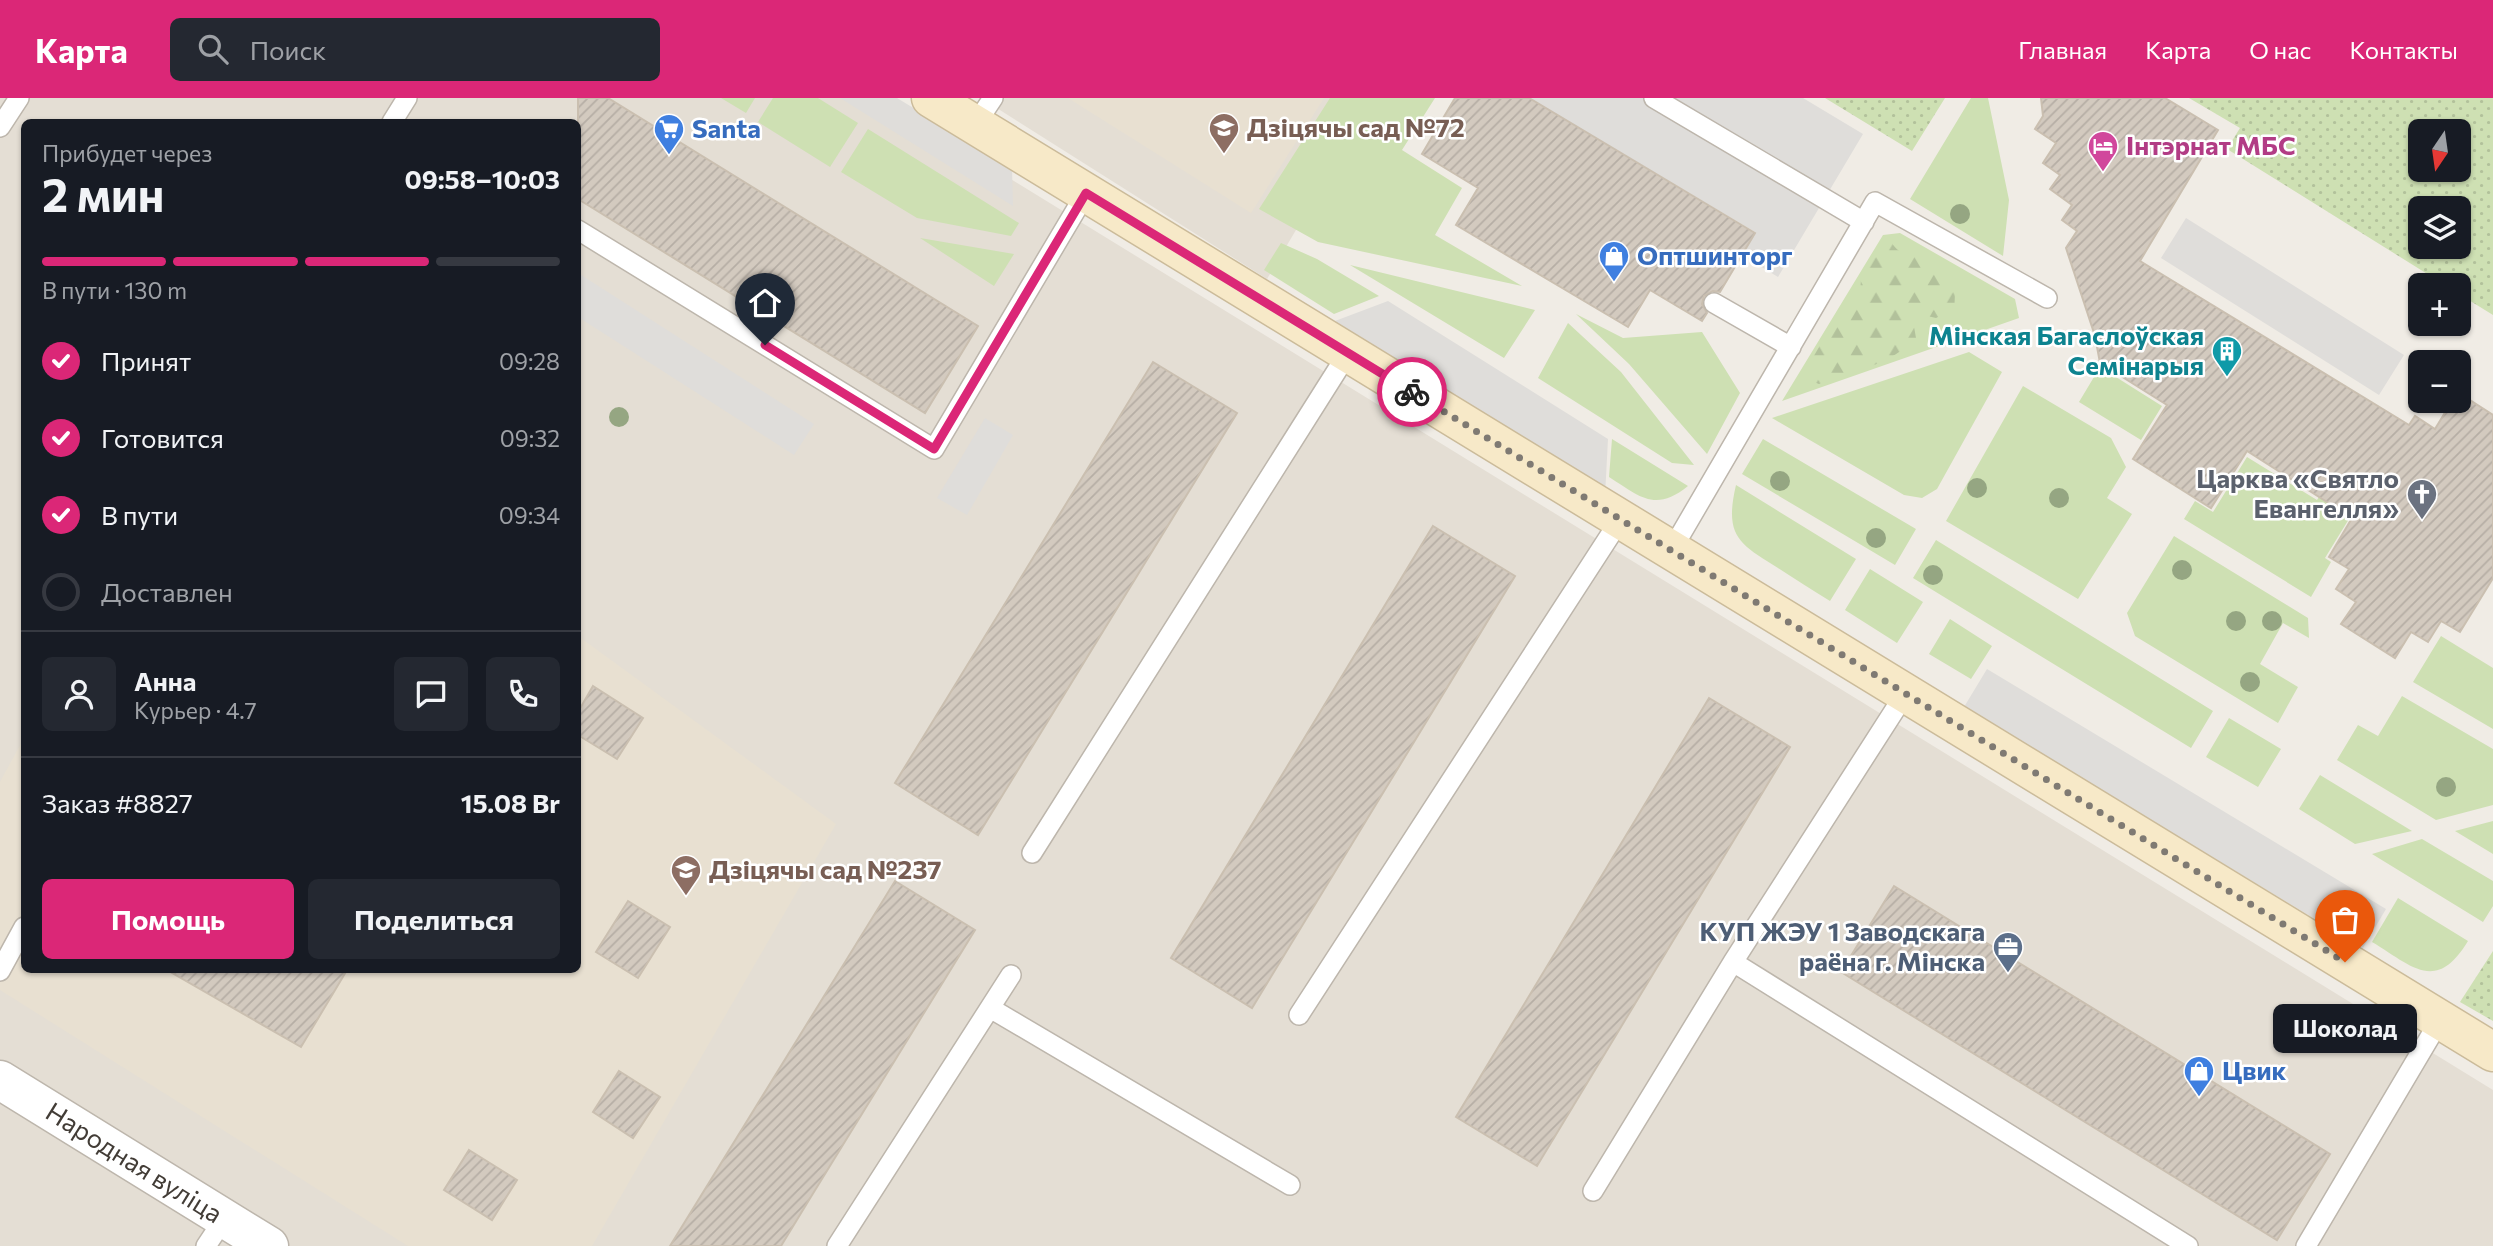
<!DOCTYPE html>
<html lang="ru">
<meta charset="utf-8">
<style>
:root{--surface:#171b24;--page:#242831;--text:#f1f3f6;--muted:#9ea1a6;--line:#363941;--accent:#db2777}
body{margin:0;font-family:Commissioner,sans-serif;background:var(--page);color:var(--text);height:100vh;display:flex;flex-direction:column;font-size:26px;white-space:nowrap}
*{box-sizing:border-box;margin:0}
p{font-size:23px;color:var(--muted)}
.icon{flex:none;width:38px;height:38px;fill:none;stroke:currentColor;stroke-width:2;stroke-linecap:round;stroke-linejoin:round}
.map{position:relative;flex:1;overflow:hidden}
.drawer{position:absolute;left:21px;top:21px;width:560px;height:854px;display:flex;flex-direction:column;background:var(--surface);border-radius:10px;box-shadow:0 2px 5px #0004}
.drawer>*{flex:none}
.needle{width:46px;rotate:193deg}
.fabs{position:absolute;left:2408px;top:21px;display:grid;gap:14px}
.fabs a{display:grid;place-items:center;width:63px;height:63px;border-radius:10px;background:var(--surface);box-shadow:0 2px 5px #0004;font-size:35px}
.pin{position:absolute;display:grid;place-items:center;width:60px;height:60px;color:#fff;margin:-72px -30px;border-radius:50% 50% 50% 0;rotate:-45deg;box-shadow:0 0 7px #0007}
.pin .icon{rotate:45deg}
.courier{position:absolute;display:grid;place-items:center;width:70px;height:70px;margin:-35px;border:5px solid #db2777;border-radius:50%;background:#fff;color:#222;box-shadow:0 2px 9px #0007}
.bubble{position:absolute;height:49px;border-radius:10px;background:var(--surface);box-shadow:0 2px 5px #0004;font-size:23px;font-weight:700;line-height:49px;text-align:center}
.headline em{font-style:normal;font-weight:700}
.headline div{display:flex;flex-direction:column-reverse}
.headline{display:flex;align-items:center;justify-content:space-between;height:119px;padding:0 21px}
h1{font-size:46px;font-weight:700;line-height:52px}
.bar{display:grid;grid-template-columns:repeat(4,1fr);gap:10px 7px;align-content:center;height:84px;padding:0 21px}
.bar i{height:9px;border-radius:5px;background:var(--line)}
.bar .active{background:var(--accent)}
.bar p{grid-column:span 4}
.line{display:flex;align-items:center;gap:18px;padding:0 21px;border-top:2px solid var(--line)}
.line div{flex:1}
.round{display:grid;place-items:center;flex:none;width:74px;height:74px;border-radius:10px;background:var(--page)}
ol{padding:0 21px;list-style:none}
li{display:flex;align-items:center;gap:21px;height:77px}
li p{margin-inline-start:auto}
li .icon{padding:7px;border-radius:50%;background:var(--accent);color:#fff;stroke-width:4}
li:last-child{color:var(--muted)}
li i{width:38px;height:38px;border:4px solid var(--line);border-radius:50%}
.cta{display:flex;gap:14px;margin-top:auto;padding:14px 21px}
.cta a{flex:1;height:80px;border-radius:10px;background:var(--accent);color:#fff;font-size:28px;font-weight:700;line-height:80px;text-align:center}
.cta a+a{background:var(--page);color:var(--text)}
header{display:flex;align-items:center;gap:42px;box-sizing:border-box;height:98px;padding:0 35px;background:var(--accent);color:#fff}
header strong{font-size:33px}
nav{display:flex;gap:38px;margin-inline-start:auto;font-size:24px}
.search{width:490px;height:63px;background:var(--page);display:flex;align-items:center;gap:18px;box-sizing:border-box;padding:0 24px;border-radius:10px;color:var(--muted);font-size:26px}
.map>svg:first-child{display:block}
</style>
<header>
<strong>Карта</strong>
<div class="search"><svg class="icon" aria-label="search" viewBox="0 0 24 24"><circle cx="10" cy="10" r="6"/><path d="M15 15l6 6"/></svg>Поиск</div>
<nav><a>Главная</a><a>Карта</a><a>О нас</a><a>Контакты</a></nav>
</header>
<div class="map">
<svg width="2493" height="1148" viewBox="0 0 2493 1148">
<defs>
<pattern id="forest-firs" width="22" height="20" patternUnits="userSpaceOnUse" patternTransform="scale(1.75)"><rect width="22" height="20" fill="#cee0b3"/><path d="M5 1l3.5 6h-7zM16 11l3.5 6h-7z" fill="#b2c19b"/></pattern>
<pattern id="park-dots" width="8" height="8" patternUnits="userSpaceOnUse" patternTransform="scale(1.75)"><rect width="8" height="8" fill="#cee0b3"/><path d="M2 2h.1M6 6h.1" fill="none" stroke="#b2c19b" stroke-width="1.8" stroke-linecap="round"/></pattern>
<pattern id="building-hatch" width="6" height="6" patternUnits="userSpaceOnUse" patternTransform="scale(1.75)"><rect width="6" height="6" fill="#d3cabf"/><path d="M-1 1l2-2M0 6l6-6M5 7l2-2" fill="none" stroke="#b6aea5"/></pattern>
</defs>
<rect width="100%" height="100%" fill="#f0ece5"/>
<path fill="#e4ded4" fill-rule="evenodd" d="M0,0H879L2493,992V1148H0ZM24,24H578V872H24Z
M981,0H1374L1267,181Z"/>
<path fill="#e8e0d1" d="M1068,0H1324L1251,115Z
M578,538L836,726L592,1148H408L0,892V684L24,640V872H578Z"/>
<path fill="#cee0b3" d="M721,0H755L746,15Z
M773,0H818L858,25L830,69L758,24Z
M1330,0H1435L1402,52L1462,90L1435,137L1522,188L1318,144L1259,111Z
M1971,0H1988L2009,102L2003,158L1910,101Z
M868,31L1019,125L1011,138L917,120L841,74Z
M1900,135L2015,201L2019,220L1782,303L1883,137Z
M920,140L1014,156L994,188Z
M1281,145L1317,161L1379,198L1334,216L1264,172Z
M1350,167L1535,212L1504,260Z
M1576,216L1623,240L1702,234L1740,295L1707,356L1629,266Z
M1568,225L1621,274L1694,367L1672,365L1538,280Z
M1969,254L2002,274L1937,391L1922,400L1904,397L1772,320Z
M2100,269L2162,308L2141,342L2079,304Z
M2023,288L2111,340L2126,369L2107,400L2132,416L2078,501L1946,423Z
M1612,341L1688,388C1655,415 1639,398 1609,379Z
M1763,341L1916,431L1895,467L1742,376Z
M2247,359L2317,402L2337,371L2368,390L2325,460L2331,464L2311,499L2184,421L2195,403L2213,414Z
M1736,387L1856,461L1830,503C1812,492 1795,481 1778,470C1739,446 1724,438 1736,387Z
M2174,438L2308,520L2309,540L2283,525L2260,566L2298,589L2278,625L2135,538L2127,515Z
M1936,442L2213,613L2191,650L1913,480Z
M1870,471L1923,504L1897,545L1845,512Z
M1950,521L1992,548L1971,581L1929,556Z
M2441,538L2493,570V631L2413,584Z
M2402,598L2493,651V707L2436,722L2337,662L2358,627L2378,638Z
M2229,620L2281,651L2258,689L2206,659Z
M2320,677L2412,733L2355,746L2299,711Z
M2493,723V756L2455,733Z
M2422,741L2493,783V808L2483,824L2372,756Z
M2398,800L2468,843C2436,896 2412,868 2372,844Z"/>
<path fill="url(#forest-firs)" d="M1891,144C1899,156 1905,157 1918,153C1947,169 1958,176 1954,211L1936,220L1923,217L1913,223L1916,240C1892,266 1852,274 1819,286L1811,283V272L1808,268L1843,208L1860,199L1861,180L1882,147Z"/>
<path fill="url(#park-dots)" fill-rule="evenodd" d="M1825,0H1945L1912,53Z
M2189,0H2493V217L2459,196V187H2445L2227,51L2240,30ZM2420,33H2459V72H2420ZM2420,110H2459V149H2420Z
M2493,853V923L2460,904Z"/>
<path fill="#dfddda" d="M840,0H897L1012,70L1013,108Z
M1529,0H1803L1863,36L1778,179L1742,157L1755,134Z
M2186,120L2404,257L2379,297L2161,160Z
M578,175L814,326L794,357L578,219Z
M1388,203L1608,341L1605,398L1327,226Z
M985,320L1013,337L967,417L937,400Z
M1987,571L2386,811L2363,850L1964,609Z"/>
<path fill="url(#building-hatch)" stroke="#cabfb0" stroke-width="2" d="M578,0H608L978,228L925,315L578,101Z
M1455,0H1529L1755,135L1720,194L1713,193L1704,198L1702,206L1707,215L1702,223L1650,192L1628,229L1456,127L1478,90L1422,56Z
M2041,0H2165L2218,32L2140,163L2409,327L2415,318L2435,331L2452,303H2459V295L2493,317V480L2460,534L2441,523L2428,544L2411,534L2395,560L2341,526L2356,504L2336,491L2349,471L2329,459L2352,420L2247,353L2211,410L2133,361L2167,307L2100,265L2095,238L2066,150L2077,133L2062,122L2072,107L2050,91L2060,77L2043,65L2056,45L2035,31L2043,18Z
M1153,264L1237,315L978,737L895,685Z
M1433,428L1515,478L1252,910L1171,860Z
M593,588L643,620L617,661L578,637V614Z
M1709,600L1790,649L1537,1068L1456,1019Z
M895,783L975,832L809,1102L781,1148H670Z
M1894,788L2330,1056L2277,1142L1841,874Z
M628,803L670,829L638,880L596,854Z
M167,872H347L301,949Z
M619,973L660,999L633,1040L593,1014Z
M469,1052L517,1082L492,1122L444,1092Z"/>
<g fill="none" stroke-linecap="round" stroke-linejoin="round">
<g stroke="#bdb6ac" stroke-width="22">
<path id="lane" d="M1654,0L1864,124
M392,24L407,0
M975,27L993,0
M0,29L19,0
M578,132L934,351L1086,95
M1714,205L1791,249
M1671,453L1875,104L2047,200
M1905,596L1733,864L2188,1148
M1032,755L1348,255
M0,873L24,829
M990,910L1290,1087
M1299,917L1620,422
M1593,1093L1733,864
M206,1148L224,1121
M837,1148L1011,877
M2306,1148L2440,922"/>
</g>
<g stroke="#bdb6ac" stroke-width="41">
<path id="street" d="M0,982L269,1148"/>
</g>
<g stroke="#cbbb9a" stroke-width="41">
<path id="secondary" d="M931,0L2493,954"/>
</g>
<use href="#lane" stroke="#fff" stroke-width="19"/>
<use href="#street" stroke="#fff" stroke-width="38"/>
<use href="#secondary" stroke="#f7e9c8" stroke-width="38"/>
</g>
<g fill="#95a682">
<circle cx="1960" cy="116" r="10"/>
<circle cx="619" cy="319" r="10"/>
<circle cx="1780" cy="383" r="10"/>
<circle cx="1977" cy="390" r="10"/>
<circle cx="2059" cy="400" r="10"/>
<circle cx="1876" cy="440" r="10"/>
<circle cx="2182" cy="472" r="10"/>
<circle cx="1933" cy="477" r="10"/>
<circle cx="2236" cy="523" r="10"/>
<circle cx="2272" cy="523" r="10"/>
<circle cx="2250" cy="584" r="10"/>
<circle cx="2446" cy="689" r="10"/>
</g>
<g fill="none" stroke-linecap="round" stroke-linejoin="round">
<path stroke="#7f7a73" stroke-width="7" stroke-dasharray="0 12.6" d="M1412,294L2345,864"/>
<path stroke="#db2777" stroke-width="9" d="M765,247L934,351L1086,95L1412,294"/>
</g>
<defs>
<g id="school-pin" transform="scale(1.575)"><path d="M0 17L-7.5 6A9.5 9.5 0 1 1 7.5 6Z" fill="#8d6e63" stroke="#fff"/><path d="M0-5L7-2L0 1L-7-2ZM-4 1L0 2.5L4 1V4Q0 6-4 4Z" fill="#fff"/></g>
<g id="supermarket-pin" transform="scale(1.575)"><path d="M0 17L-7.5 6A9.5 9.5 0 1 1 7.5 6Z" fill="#3f7fe0" stroke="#fff"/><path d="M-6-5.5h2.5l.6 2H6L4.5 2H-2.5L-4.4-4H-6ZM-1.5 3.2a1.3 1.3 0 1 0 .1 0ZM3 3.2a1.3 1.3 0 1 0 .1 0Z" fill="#fff"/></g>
<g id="hotel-pin" transform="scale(1.575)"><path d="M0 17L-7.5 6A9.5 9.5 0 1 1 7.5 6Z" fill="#d1479c" stroke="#fff"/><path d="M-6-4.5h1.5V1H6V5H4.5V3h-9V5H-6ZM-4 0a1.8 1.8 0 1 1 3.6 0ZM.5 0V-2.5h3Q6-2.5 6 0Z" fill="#fff"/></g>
<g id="shop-pin" transform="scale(1.575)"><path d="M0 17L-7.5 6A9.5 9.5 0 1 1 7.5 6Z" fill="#3f7fe0" stroke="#fff"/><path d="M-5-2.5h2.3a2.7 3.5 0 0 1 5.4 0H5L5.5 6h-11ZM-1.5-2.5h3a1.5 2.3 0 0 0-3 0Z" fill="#fff"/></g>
<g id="building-pin" transform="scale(1.575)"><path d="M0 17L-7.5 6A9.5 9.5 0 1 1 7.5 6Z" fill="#0f9aa8" stroke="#fff"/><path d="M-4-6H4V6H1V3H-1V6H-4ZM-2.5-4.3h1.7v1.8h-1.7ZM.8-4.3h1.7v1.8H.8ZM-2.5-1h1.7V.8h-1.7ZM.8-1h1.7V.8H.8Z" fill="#fff"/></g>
<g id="church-pin" transform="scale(1.575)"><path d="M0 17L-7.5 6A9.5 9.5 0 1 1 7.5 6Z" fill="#6b7280" stroke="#fff"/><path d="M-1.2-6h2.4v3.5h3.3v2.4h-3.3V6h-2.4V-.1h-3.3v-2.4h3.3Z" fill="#fff"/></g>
<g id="office-pin" transform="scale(1.575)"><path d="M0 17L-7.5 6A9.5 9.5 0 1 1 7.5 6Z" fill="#5c6f8a" stroke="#fff"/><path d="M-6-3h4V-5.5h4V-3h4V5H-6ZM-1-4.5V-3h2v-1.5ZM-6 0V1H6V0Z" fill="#fff"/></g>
</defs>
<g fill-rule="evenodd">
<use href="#school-pin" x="1224" y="30"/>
<use href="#supermarket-pin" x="669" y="31"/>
<use href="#hotel-pin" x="2103" y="48"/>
<use href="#shop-pin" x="1614" y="158"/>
<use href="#building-pin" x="2227" y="253"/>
<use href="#church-pin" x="2422" y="396"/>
<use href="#school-pin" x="686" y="772"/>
<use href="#office-pin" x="2008" y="849"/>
<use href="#shop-pin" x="2199" y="973"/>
</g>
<g text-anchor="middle" stroke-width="5" stroke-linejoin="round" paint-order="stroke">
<g font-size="26" font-weight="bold" fill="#785e54" stroke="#fff" text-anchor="start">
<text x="1247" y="39">Дзіцячы сад №72</text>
<text x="709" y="781">Дзіцячы сад №237</text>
</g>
<g font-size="26" font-weight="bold" fill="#366cbe" stroke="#fff" text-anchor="start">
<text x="692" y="40">Santa</text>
<text x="1637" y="167">Оптшинторг</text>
<text x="2222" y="982">Цвик</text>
</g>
<g font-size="26" font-weight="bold" fill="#b23c85" stroke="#fff" text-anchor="start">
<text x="2126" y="57">Інтэрнат МБС</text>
</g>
<g font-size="26" font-weight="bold" fill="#0d838f" stroke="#fff" text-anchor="end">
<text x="2204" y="247">Мінская Багаслоўская<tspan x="2204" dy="30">Семінарыя</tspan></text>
</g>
<g font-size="26" font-weight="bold" fill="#5b616d" stroke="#fff" text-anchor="end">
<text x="2399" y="390">Царква «Святло<tspan x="2399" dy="30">Евангелля»</tspan></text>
</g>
<g font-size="26" font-weight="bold" fill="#4e5e75" stroke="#fff" text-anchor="end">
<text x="1985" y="843">КУП ЖЭУ 1 Заводскага<tspan x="1985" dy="30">раёна г. Мінска</tspan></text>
</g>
<g font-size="26" fill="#423c36" stroke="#fff">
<text transform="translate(134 1065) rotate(32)" y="9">Народная вуліца</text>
</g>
</g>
</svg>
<div class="fabs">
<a><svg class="needle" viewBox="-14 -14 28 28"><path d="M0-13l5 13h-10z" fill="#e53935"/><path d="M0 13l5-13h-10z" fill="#9ea1a6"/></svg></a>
<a><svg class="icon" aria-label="layers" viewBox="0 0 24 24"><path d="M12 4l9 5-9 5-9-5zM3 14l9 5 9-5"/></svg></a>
<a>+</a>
<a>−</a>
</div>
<div class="pin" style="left:2345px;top:864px;background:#ea580c"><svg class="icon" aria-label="bag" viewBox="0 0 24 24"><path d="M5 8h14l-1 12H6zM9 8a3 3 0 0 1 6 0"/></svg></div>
<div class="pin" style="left:765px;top:247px;background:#1f2937"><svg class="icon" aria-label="home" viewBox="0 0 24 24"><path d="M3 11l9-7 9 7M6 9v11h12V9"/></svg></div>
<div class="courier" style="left:1412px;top:294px"><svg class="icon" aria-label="bike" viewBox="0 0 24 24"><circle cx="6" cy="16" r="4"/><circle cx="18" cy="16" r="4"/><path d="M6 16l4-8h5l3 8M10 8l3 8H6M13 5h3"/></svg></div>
<div class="bubble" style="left:2273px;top:906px;width:144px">Шоколад</div>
<section class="drawer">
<div class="headline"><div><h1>2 мин</h1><p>Прибудет через</p></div><em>09:58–10:03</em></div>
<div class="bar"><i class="active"></i><i class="active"></i><i class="active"></i><i></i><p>В пути · 130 m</p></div>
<ol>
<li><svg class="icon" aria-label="check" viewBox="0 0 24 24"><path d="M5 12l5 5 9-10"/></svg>Принят<p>09:28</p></li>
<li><svg class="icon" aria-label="check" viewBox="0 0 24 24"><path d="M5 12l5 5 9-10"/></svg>Готовится<p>09:32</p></li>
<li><svg class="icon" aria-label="check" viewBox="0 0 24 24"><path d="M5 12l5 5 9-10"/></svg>В пути<p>09:34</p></li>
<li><i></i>Доставлен</li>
</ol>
<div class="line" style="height:126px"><a class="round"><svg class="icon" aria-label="person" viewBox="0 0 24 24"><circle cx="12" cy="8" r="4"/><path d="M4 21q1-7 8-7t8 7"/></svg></a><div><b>Анна</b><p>Курьер · 4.7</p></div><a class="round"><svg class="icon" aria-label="chat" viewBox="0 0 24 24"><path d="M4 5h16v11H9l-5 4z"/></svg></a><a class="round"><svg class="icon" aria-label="phone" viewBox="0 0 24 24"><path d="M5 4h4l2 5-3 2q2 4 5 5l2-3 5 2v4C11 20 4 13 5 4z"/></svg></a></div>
<div class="line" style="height:91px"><div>Заказ #8827</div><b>15.08 Br</b></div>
<div class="cta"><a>Помощь</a><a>Поделиться</a></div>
</section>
</div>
